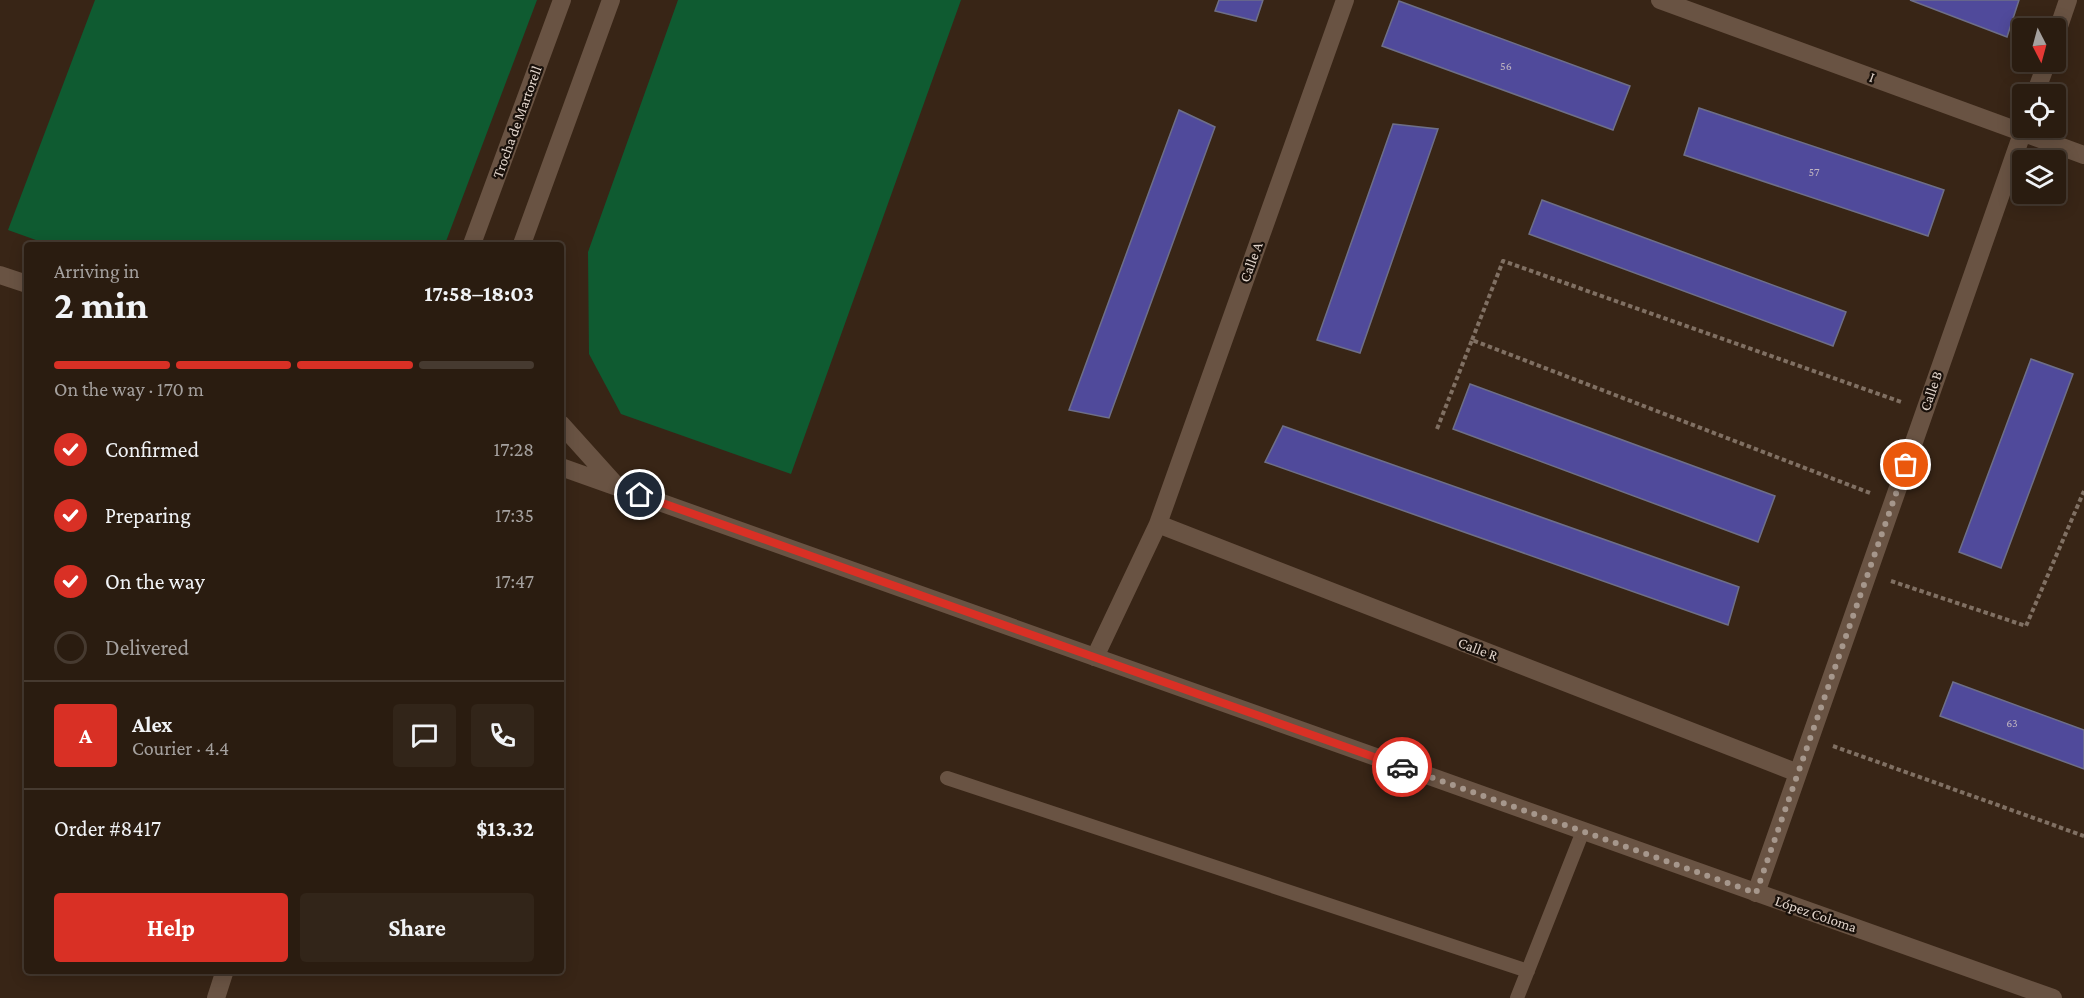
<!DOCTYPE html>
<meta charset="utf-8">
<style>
:root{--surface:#2a1c10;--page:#322519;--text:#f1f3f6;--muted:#a5a19f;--line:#463a30;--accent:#d93025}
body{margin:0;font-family:"Crimson Pro",serif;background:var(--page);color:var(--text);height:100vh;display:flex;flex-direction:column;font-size:22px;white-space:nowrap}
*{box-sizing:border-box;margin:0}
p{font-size:20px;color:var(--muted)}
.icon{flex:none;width:33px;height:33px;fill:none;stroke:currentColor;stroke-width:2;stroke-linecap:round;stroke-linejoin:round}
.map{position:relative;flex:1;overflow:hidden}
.drawer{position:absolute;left:24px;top:242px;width:540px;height:732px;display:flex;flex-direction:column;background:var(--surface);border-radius:6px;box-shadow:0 3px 15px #0003,0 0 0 2px var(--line)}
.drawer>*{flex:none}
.needle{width:39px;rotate:174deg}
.tools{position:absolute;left:2012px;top:18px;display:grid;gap:12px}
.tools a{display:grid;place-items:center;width:54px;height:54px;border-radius:6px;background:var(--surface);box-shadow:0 3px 15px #0003,0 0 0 2px var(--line);font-size:30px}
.pin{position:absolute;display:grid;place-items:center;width:51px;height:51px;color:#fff;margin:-26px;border:3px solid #fff;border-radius:50%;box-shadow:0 2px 6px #0007}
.courier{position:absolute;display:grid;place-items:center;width:60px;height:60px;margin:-30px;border:4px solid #d93025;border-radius:50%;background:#fff;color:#222;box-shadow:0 2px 8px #0007}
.head em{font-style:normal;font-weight:700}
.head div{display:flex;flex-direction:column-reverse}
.head{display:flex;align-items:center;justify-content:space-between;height:102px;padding:0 30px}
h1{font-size:39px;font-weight:700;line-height:45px}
.bar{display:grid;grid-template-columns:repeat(4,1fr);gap:9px 6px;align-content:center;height:72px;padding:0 30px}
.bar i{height:8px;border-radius:4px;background:var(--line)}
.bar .selected{background:var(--accent)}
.bar p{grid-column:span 4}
.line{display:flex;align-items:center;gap:15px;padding:0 30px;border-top:2px solid var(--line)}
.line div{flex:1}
.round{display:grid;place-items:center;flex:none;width:63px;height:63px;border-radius:6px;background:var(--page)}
ol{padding:0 30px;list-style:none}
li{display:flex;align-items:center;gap:18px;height:66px}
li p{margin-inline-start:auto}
li .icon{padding:6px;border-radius:50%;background:var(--accent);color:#fff;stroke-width:4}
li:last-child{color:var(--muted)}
li i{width:33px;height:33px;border:3px solid var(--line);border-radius:50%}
.button{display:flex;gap:12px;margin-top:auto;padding:12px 30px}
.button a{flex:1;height:69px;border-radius:6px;background:var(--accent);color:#fff;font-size:24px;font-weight:700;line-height:69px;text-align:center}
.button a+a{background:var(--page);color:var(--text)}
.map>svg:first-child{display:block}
</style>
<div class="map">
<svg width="2084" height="998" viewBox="0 0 2084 998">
<rect width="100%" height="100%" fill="#382516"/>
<path fill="#0f5b31" d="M95,0H537L445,244H47L8,230Z
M678,0H961L791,474L621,414L589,354L588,252Z"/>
<path fill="#504a9b" stroke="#6e6f88" stroke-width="1.5" d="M1219,0H1263L1256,21L1215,11Z
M1910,0H2019L2007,37Z
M1399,1L1630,86L1613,130L1382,46Z
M1699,108L1944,190L1928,236L1684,155Z
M1179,110L1215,127L1109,418L1069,410Z
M1393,124L1438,129L1360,353L1317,340Z
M1542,200L1846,312L1833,346L1529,234Z
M2031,359L2073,374L2001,568L1959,552Z
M1470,384L1775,496L1758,542L1453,429Z
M1283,426L1739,587L1728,625L1265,462Z
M1953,682L2084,730V769L1940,716Z"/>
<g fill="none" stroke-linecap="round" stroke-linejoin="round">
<path stroke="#807063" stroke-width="4" stroke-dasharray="4.5 3" stroke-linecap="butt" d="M1472,340L1503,261L1901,402
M1437,429L1472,340L1870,493
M1891,581L2026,626L2084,491
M1833,746L2084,836"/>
<path stroke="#695343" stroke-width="14" d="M947,778L1528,971
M1517,998L1583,831"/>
<path stroke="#695343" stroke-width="18" d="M1660,0L2084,155
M2055,38L2068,0
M2035,94L2047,62
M1158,524L1798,773
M1095,657L1158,524L1345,0
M1756,893L2024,128
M216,998L225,970"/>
<path stroke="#695343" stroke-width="18" d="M472,244L562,0
M522,244L611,0
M0,275L27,284
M561,424L615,484
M561,467L2053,998"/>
</g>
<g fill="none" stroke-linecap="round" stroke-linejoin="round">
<path stroke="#a6978c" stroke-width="6" stroke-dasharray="0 10.8" d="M1402,767L1756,893L1906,465"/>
<path stroke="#d93025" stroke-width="8" d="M640,495L1402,767"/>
</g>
<g text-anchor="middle" stroke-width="4.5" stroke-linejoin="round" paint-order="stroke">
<g font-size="12" fill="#bdb2bf">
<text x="1506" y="70">56</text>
<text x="1814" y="176">57</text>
<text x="2012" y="727">63</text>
</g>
<g font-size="15" fill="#e1d4cb" stroke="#19100a">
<text transform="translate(1872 77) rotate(20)" y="5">I</text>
<text transform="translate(517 122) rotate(-70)" y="5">Trocha de Martorell</text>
<text transform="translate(1251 262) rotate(-70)" y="5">Calle A</text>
<text transform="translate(1931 391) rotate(-71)" y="5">Calle B</text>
<text transform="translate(1478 649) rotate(21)" y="5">Calle R</text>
<text transform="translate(1816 914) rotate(19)" y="5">López Coloma</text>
</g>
</g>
</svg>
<div class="tools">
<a><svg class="needle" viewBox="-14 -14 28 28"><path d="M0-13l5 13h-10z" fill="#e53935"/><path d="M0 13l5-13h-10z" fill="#a5a19f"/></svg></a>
<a><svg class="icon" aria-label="locate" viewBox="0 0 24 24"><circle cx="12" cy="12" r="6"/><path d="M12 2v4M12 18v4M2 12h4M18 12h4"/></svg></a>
<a><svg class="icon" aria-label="layers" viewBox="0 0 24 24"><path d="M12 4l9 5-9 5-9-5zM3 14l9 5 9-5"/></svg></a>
</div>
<div class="pin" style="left:1906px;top:465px;background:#ea580c"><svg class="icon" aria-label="bag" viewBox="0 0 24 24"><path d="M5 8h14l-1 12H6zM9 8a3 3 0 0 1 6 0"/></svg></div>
<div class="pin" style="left:640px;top:495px;background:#1f2937"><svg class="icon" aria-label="home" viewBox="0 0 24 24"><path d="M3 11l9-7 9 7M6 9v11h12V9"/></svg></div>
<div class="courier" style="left:1402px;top:767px"><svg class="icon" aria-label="car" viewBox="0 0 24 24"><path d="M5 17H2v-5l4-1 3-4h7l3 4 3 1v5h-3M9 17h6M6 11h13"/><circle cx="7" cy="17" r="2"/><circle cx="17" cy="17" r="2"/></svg></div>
<section class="drawer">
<div class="head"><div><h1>2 min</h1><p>Arriving in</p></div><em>17:58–18:03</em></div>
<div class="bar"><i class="selected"></i><i class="selected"></i><i class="selected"></i><i></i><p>On the way · 170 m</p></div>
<ol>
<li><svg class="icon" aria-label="check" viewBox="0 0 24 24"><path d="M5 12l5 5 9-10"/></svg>Confirmed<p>17:28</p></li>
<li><svg class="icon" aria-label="check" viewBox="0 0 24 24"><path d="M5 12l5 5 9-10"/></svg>Preparing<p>17:35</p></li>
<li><svg class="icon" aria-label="check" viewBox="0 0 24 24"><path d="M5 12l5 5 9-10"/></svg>On the way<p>17:47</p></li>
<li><i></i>Delivered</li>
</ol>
<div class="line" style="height:108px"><b class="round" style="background:var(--accent);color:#fff">A</b><div><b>Alex</b><p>Courier · 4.4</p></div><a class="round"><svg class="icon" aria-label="chat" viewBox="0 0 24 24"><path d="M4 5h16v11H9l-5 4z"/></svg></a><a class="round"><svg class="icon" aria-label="phone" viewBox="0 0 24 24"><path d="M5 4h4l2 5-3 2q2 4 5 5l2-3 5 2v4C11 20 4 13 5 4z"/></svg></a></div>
<div class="line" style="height:78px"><div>Order #8417</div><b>$13.32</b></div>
<div class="button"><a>Help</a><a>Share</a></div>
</section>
</div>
